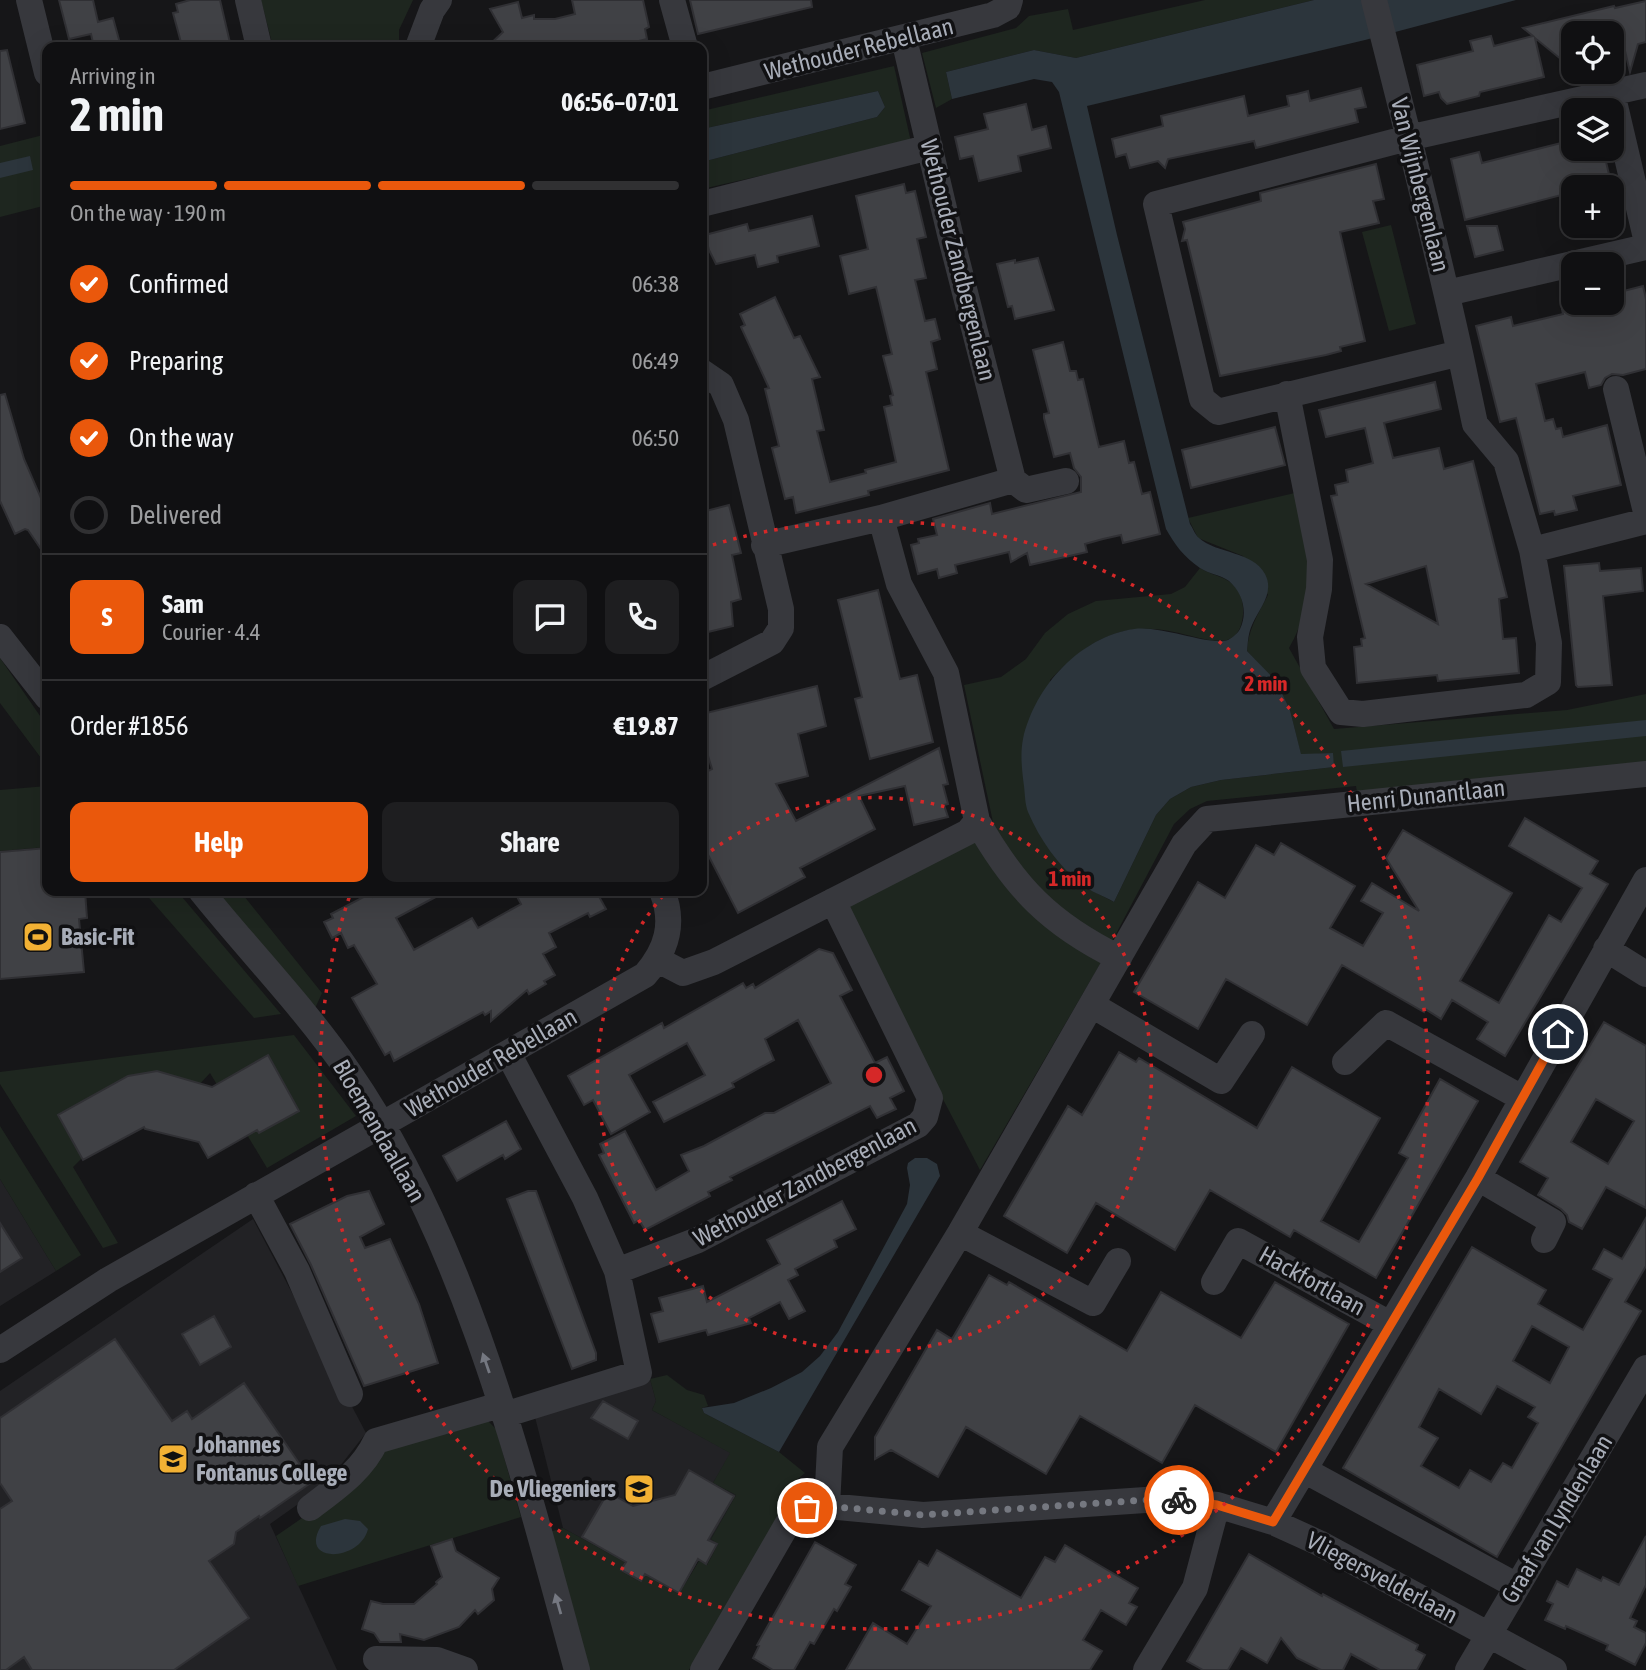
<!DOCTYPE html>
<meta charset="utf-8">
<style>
:root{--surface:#101012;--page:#1e1e20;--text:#f1f3f6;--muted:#9c9d9f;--line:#303032;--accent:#ea580c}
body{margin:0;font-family:"Asap Condensed",sans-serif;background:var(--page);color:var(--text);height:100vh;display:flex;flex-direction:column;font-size:26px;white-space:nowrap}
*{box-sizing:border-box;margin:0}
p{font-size:23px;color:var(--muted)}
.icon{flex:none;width:38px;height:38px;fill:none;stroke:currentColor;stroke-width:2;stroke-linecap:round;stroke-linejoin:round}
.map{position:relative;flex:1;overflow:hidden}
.drawer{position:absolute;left:42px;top:42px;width:665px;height:854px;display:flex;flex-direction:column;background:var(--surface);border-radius:14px;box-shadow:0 7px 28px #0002,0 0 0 2px var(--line)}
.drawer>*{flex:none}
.buttons{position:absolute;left:1561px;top:21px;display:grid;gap:14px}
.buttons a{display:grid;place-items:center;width:63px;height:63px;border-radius:14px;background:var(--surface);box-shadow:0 7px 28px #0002,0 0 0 2px var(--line);font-size:35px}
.pin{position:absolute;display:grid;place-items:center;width:60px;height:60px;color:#fff;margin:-30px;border:4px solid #fff;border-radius:50%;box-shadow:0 2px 7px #0007}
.courier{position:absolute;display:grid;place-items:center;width:70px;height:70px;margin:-35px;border:5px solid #ea580c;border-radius:50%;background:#fff;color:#222;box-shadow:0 2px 9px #0007}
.head em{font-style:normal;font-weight:700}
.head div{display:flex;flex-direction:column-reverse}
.head{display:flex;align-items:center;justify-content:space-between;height:119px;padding:0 28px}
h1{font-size:46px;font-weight:700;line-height:52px}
.bar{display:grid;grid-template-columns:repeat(4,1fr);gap:10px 7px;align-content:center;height:84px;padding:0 28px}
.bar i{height:9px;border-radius:5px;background:var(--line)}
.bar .current{background:var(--accent)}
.bar p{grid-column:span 4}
.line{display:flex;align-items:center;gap:18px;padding:0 28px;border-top:2px solid var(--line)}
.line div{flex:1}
.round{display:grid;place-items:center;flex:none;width:74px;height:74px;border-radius:14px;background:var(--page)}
ol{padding:0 28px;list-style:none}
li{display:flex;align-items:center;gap:21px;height:77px}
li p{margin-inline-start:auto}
li .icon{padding:7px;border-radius:50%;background:var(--accent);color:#fff;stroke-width:4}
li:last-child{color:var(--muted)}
li i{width:38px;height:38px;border:4px solid var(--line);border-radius:50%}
.cta{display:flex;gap:14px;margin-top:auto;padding:14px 28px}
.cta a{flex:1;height:80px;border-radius:14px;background:var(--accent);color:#fff;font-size:28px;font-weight:700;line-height:80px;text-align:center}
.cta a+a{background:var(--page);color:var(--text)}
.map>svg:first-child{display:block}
</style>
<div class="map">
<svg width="1646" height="1670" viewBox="0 0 1646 1670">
<rect width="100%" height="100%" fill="#161618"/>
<path fill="#222225" d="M0,1179L56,1271L0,1306Z
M253,1219L366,1433L325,1485L270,1524L337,1670H0V1391Z
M650,1379L656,1401L652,1410L731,1453L713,1483L736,1495L711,1539L718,1543L706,1565L698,1561L679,1594L646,1575L641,1582L620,1571L624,1562L563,1528L534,1413Z"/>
<path fill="#1e261f" d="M261,0H413L399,30V47H273Z
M1205,0H1314L1076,58L1034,50L946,72L952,99L936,108L922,53L1016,28L1029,16L1068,9L1073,30Z
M894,66L911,142L702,189V162L877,117L885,107L878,91L702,129V111Z
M47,134V205L0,217V146Z
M1391,225L1416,324L1389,331L1362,232Z
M1299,492C1307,549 1320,594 1289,648L1334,729L1567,710L1646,694V763L1357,792L1356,786L1207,801L1190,809L1174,824L1099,966L980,1170L843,908L994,827L964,685L1001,677L1026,659L1045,633L1068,614L1096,601L1171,594L1185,587L1200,568C1208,573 1216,575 1225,579C1243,588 1246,608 1241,625C1239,632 1234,638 1227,640C1210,643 1190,635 1174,632C1119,620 1086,643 1050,680L1083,886L1114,902L1156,815L1170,799L1191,787L1221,780L1334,767L1332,753L1301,755L1290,710L1276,682L1247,651C1248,630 1258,614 1268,595L1243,556L1198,538L1188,518Z
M0,658L47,726V766L0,703Z
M47,786V847L0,851V790Z
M143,891H177L281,1014L254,1018Z
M210,891H240L322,993L312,1015Z
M294,1035L356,1116L267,1168L210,1073L197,1087L85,1155L73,1167L118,1243L103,1248L0,1084V1072Z
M0,1126L81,1255L56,1271L0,1179Z
M667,1375L687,1390L704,1395L708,1406L702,1408L704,1413L779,1452L805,1473L793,1483L779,1514L689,1670H586L549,1532L563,1528L625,1562L621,1571L641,1582L646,1575L679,1594L699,1561L707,1565L718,1544L711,1539L736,1495L713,1483L730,1453L652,1410L656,1401L650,1379Z
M486,1419L496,1429L521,1517L298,1586L276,1536L366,1474L387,1449Z"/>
<path fill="#2c353c" d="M1314,0H1516L1365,40L1087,106L1117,235L1190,524C1193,528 1195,535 1199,538C1217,554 1253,551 1265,574C1275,593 1259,608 1252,625C1248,634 1248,642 1247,651L1276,681L1290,710L1301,754L1333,753L1334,767L1221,780L1191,787L1170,799L1156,815L1114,902C1104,896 1091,892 1081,884C1058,865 1040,840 1028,812C1025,804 1025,795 1024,786C1022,771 1020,754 1023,739C1035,686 1080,637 1134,629C1161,625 1209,646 1228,640C1232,638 1238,633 1240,629C1248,613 1243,593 1229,581C1221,575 1209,574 1200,568C1184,557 1175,545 1166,529L1059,92L1052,82L1034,79L952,99L946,72L1034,50L1076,58Z
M878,91L885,107L877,117L702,162V129Z
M30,156L33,170L0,178V163Z
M1646,720V736L1343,767L1341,751Z
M915,1158H927L937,1164L940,1176L779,1452L704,1413L702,1408L734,1403L771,1388L802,1372L820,1356L838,1332L907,1204L910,1185L907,1168L908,1163Z
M345,1519L360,1521L368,1529C360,1562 298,1564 321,1526Z"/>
<path fill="#404145" stroke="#303034" stroke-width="2" fill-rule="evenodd" d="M59,0H93L98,22L113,18L121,47H94L91,34L69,39Z
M190,0H220L231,47H195L194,43L182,46L173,13L178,12L176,4Z
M572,0H643L649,27L645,29L647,39L614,47H604L603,43L584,47H487L503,32L490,9L518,2L522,18L534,15V19H555L575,14Z
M690,0H811L812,7L698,34Z
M1646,1V42L1638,44L1630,72L1621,34L1612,36V33H1573V69L1535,38L1544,77L1480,92L1479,96L1447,104L1441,98L1439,92L1424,96L1417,65L1473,51L1470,41L1491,36L1494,46L1533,36L1523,28L1614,6L1615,8Z
M7,50L25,123L0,129V51Z
M1361,88L1366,107L1355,109L1358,122L1256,148L1254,141L1168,159L1165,168L1158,161L1130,168L1126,154L1116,157L1112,139L1163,126L1161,116L1244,96L1248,116L1289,106L1287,96L1297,94L1308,91L1310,101Z
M1026,104L1032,130L1046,126L1051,148L1018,156L1021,171L979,181L973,156L960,159L955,137L988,129L984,114Z
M1573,140V149H1603L1612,187H1573V192L1465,220L1451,159L1479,152L1482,163Z
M1376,164L1384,199L1373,201L1379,223L1340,232L1365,341L1340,347L1341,351L1326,355L1220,376L1187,240L1182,241L1185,229L1183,222L1261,201L1260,193Z
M904,184L906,193L915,191L926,237L917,239L926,278L915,280L925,321L935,319L940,339L931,342L937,369L926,372L949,470L868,491L869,495L796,513L793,497L785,499L772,448L779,446L765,389L769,388L741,327L745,325L740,314L775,297L794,338L800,336L820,377L812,379L824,430L817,431L830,482L866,473L865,470L896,462L884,407L892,405L890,396L893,395L883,356L892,354L876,287L849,294L840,256L868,249L856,196Z
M812,216L819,246L777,256L778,262L758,267L755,255L716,264L709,250L705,235L747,224L749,231Z
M1467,226H1497L1503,250L1475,257Z
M1038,258L1054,310L1015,319L1012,306L1008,307L997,264L1015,260V263Z
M1643,286L1646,299V369L1623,375L1612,374L1605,378L1601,385L1589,388L1585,372L1536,384L1545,421L1553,419L1556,429L1561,428L1563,437L1607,425L1621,485L1573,496L1577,510L1555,515L1554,511L1540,514L1516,418L1500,422L1476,326L1511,317L1513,326L1563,314L1562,309L1571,307L1570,303H1612V294Z
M1063,342L1070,371H1076L1078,380L1083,379L1099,447L1124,441L1129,463L1134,462L1142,494L1150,492L1160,534L1123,543L1121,535L1103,539L1085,544L1087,552L1030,565L1027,553L1011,562L1009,552L955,565L957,573L939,578L937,569L918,574L911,545L919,543L918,539L937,535L933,519L990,503L992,514L1081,492V477L1074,468L1070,453L1054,457L1044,418V414L1049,413L1033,350Z
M1435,382L1441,409L1384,423L1393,458L1439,448L1444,469L1473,461L1507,597L1499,599L1503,639L1516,638L1519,673L1438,681L1437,675L1357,683L1354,647L1362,646L1361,639L1365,638L1331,496L1337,495L1335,485L1348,482L1346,470L1373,463L1365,428L1326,437L1319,410ZM1426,566L1438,624L1366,584Z
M5,394L24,459L47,512V558L28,530L25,529L15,534L0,501V395Z
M1275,427L1285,465L1191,488L1182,450Z
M729,505L741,553L732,555L741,599L731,602L733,626L708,632L702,604V512Z
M1599,563L1600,571L1641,568L1643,591L1603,596L1612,685L1578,687L1576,685L1564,566Z
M878,590L900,679L917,675L933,742L870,759L855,699L862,697L838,600Z
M817,686L826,726L798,734L808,776L776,784L796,821L939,748L948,784L943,785L948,804L944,805L948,817L914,825L905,786L859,796L875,829L800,868L805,877L738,913L702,843V774L712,769L702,736V714Z
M1525,818L1598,861L1590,874L1608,884L1505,1056L1477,1039L1488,1022L1452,1000L1441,1019L1425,1009L1424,1012L1342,965L1307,1025L1226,979L1198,1029L1134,992L1198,882L1225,898L1256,845L1274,855L1281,843L1355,886L1330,928L1363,946L1383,913L1361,901L1372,883L1419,911L1386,858L1403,830L1512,893L1460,981L1499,1003L1549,915L1561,922L1582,888L1509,846Z
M47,848V891H85L87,918L79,919L84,972L0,979V852Z
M385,891H447L396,918L414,950L472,918L478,928L521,904L514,891H596L606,909L590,917L588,913L549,933L556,947L543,954L555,975L544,981L546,984L529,994L527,990L491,1021V1011L485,1015L483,1012L394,1061L390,1052L385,1055L352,998L377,984L354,945L348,948L341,933L332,938L324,922L333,918L331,914L371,893L373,897Z
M819,949L833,953L852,990L840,996L875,1063L887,1057L904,1091L890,1098L896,1109L877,1118L870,1106L730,1177L732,1180L708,1192L710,1196L645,1230L639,1220L634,1223L599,1155L604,1153L600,1144L625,1131L656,1190L689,1171L681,1155L704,1146L765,1113H774L831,1083L798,1020L765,1039L774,1060L732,1083L734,1087L664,1122L653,1102L705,1075L687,1043L629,1075L650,1112L611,1134L593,1100L584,1105L568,1076L662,1023L664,1028L743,983L746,988L753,984L755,988Z
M1604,1022L1646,1046V1208L1606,1187L1582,1229L1569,1222L1567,1215L1561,1209L1538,1195L1548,1178L1520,1162ZM1596,1099L1634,1121L1608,1164L1571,1142Z
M1119,1052L1136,1062L1139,1058L1257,1128L1292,1067L1380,1118L1321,1221L1359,1242L1408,1158L1399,1153L1440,1079L1478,1101L1376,1278L1294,1230L1290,1237L1210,1190L1175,1250L1096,1203L1067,1253L1004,1216L1068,1106L1082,1115Z
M268,1055L299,1111L259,1133L257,1130L208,1158L199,1142L145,1129L144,1127L83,1160L58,1115L128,1076L157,1071L212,1087Z
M506,1121L521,1149L505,1159L503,1155L457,1181L443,1156Z
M369,1191L384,1224L360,1237L365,1248L390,1239L419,1304L438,1363L364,1386L311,1265L290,1224L347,1196Z
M528,1191H536L596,1353V1360L572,1369L507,1199Z
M842,1201L856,1229L834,1240L837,1247L795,1269L798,1275L788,1280L805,1311L789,1319L780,1302L749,1318L751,1323L708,1335L706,1330L659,1342L651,1314L663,1311L659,1298L703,1286L707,1302L750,1280L780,1264L767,1240Z
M1646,1218V1266L1625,1302L1641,1311L1497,1557L1343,1468L1472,1247L1546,1290L1538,1304L1583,1330L1612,1279L1593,1269L1604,1249L1622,1259ZM1532,1326L1569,1347L1550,1383L1513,1361ZM1497,1386L1535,1407L1528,1417L1538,1423L1512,1468L1503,1463L1491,1482L1470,1470L1459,1488L1421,1466L1438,1438L1419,1427L1439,1389L1481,1414Z
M0,1223L22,1258L0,1272Z
M989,1275L1007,1285L1009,1282L1127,1351L1161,1292L1241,1338L1275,1282L1349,1324L1276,1452L1195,1405L1162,1463L1080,1416L1046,1474L966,1427L938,1477L891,1450L875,1459V1437L937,1330L952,1339Z
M214,1316L231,1347L200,1365L182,1334Z
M115,1339L172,1421L187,1411L192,1419L244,1383L312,1482L260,1518L259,1516L236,1532L234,1544L209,1561L249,1618L174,1670H32L24,1657L6,1670H0V1509L12,1501L0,1483V1418Z
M603,1401L638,1421L628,1439L591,1418Z
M689,1470L734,1496L708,1540L717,1544L706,1564L698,1559L679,1593L645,1574L641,1581L621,1570L626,1562L582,1537L608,1492L633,1506L675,1495Z
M1646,1536V1585L1630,1618L1637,1621L1634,1627L1646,1633V1643L1635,1665L1606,1650L1608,1645L1566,1626L1565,1629L1545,1620L1553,1604L1547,1601L1557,1581L1568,1587L1577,1569L1601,1581L1603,1577L1619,1585Z
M452,1539L456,1551L499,1578L492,1589L494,1600L478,1614L475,1610L459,1627L424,1640L400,1634L401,1642H380L374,1633L362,1629L371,1601L383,1604H414L437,1584L436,1582L442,1577L431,1546Z
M815,1542L856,1565L845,1584L851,1587L837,1611L834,1609L814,1644L810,1642L794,1670H773L753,1658L759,1646L757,1645Z
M1065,1545L1138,1588L1129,1603L1137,1607L1126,1625L1101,1610L1083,1640L1102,1651L1090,1670H846L873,1623L907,1644L931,1606L902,1590L919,1561L928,1566L937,1550L1021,1598L1045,1557L1055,1562Z
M1249,1554L1322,1596L1323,1594L1418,1645L1416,1650L1425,1655L1417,1670H1380L1351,1654L1343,1670H1321L1297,1658L1281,1638L1267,1663L1241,1648L1228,1670H1203L1187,1661Z"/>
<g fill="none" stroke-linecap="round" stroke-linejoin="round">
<path stroke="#37383d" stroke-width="26" d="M29,0L47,73
M248,0L259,47
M672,0L685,47
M1374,0C1404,118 1434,235 1460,353L1218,412L1202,399L1156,204L1408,138L1646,85
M904,39L950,234L1013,480
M418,47L432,10L439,0
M702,87L993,15L1008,7L1010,0
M1612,93L1646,238
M702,204L930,147
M1447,293L1646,247
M1460,353L1475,424L1506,461L1532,550L1646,521
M702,372L721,385L736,420L781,609V628L772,642L702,678
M1616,389L1646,512
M1287,394L1320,560L1319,589L1310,637L1313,668L1341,712L1363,714L1526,695L1548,682L1549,643L1532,550
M764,545L881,518L1013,480L1026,490L1066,481
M0,637L47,697
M977,821C1015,888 1050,924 1119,958
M201,891C249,951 304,1007 348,1071C467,1243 522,1470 577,1670
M1606,949L1646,974
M658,960L683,973L714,962L968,832L977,821L946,673L899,584L881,518
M1092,1005L1221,1081L1252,1034
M1345,1062L1386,1023L1522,1098
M1478,1178L1553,1222L1544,1240
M256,1195L297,1271L350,1394
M960,1233L1093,1303L1118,1261
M617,1271L698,1240L918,1125L925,1117L930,1098L833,901
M1214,1282L1238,1241L1390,1324
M0,1350L108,1280L645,975C667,950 675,923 662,891
M504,1415L639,1373L617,1271L585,1198L508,1053
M1304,1470L1517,1586
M827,1506L830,1447L960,1233L1184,844L1207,819L1646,774
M310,1508C336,1488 362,1471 376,1441L500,1405
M1273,1522L1478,1178L1646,880
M376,1659L437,1660L465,1670
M703,1670L792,1516L807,1508L827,1506L923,1515L1160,1499L1217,1505L1273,1522L1319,1543L1554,1670
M1146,1670L1195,1588L1217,1505
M1468,1670L1646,1368"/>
</g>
<defs><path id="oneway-solid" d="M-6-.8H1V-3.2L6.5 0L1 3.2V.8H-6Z" transform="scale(1.75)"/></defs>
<g fill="#757881">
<use href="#oneway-solid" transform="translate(486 1363) rotate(-109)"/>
<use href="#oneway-solid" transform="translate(558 1604) rotate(-106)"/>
</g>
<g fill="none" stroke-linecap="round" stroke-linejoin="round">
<path stroke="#757880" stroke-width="7" stroke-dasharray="0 12.6" d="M807,1508L827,1506L923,1515L1160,1499L1179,1500"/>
<path stroke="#ea580c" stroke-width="9" d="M1179,1500L1217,1505L1273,1522L1478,1178L1558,1034"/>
</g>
<g fill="none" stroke="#d62828" stroke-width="3.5" stroke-dasharray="3.5 7">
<path d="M703 857A277 277 0 1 1 667 891"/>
<path d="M703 548A554 554 0 1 1 350 895"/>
</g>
<defs>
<g id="stadium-square" transform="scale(1.575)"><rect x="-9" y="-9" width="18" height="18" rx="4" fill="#f2b134" stroke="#111113"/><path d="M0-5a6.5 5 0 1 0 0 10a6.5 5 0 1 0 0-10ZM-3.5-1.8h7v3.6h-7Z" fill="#111"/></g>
<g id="school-square" transform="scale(1.575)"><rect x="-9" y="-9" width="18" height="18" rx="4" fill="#f2b134" stroke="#111113"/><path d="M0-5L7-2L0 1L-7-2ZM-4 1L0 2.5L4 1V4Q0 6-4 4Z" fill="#111"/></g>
</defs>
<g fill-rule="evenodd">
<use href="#stadium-square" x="38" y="937"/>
<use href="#school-square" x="173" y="1459"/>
<use href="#school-square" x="639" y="1489"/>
</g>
<g text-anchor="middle" stroke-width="7" stroke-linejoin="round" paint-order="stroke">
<g font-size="24" fill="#a8adb8" stroke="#111113">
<text transform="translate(859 49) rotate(-14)" y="8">Wethouder Rebellaan</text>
<text transform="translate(1420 185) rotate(76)" y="8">Van Wijnbergenlaan</text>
<text transform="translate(958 260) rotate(76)" y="8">Wethouder Zandbergenlaan</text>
<text transform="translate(1426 796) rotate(-6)" y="8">Henri Dunantlaan</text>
<text transform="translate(491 1063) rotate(-30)" y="8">Wethouder Rebellaan</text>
<text transform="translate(379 1131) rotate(60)" y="8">Bloemendaallaan</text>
<text transform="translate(805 1182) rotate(-28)" y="8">Wethouder Zandbergenlaan</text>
<text transform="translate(1312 1281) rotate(29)" y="8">Hackfortlaan</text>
<text transform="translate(1557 1519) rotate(-59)" y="8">Graaf van Lyndenlaan</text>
<text transform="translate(1382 1578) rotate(28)" y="8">Vliegersvelderlaan</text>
</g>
<g font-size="24" font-weight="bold" fill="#a8adb8" stroke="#111113" text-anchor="start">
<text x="61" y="945">Basic-Fit</text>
<text x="196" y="1453">Johannes<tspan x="196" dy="28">Fontanus College</tspan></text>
<text x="616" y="1497" text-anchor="end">De Vliegeniers</text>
</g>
</g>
<circle cx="874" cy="1075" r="10" fill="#d62828" stroke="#111113" stroke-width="3.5"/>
<g font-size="21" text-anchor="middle" font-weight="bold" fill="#d62828" stroke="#111113" stroke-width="7" stroke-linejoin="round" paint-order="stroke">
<text x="1266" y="691">2 min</text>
<text x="1070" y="886">1 min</text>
</g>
</svg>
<div class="buttons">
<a><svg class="icon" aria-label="locate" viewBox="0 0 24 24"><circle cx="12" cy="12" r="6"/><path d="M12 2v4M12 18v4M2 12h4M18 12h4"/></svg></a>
<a><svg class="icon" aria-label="layers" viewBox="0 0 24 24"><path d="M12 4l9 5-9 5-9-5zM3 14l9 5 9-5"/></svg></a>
<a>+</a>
<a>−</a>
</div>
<div class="pin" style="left:807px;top:1508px;background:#ea580c"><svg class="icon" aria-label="bag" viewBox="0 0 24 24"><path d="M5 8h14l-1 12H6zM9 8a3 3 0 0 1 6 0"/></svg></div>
<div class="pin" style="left:1558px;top:1034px;background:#1f2937"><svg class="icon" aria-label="home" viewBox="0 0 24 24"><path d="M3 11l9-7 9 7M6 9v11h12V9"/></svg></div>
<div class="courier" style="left:1179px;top:1500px"><svg class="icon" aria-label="bike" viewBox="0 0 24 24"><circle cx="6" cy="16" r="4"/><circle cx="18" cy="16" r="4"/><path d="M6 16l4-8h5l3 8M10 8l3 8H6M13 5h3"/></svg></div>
<section class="drawer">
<div class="head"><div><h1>2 min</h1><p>Arriving in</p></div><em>06:56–07:01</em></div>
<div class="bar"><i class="current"></i><i class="current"></i><i class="current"></i><i></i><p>On the way · 190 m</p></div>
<ol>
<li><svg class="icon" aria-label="check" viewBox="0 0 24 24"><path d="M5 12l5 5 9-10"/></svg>Confirmed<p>06:38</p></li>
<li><svg class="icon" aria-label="check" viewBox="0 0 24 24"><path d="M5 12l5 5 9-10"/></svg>Preparing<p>06:49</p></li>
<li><svg class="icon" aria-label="check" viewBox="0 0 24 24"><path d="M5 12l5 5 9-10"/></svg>On the way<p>06:50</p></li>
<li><i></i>Delivered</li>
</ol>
<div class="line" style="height:126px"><b class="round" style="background:var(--accent);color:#fff">S</b><div><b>Sam</b><p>Courier · 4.4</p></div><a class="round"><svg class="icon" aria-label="chat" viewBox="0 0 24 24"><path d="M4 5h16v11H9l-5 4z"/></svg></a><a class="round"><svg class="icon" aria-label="phone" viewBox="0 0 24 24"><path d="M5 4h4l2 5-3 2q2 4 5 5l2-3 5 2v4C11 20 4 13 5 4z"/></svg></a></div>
<div class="line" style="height:91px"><div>Order #1856</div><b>€19.87</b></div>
<div class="cta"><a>Help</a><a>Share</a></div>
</section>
</div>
